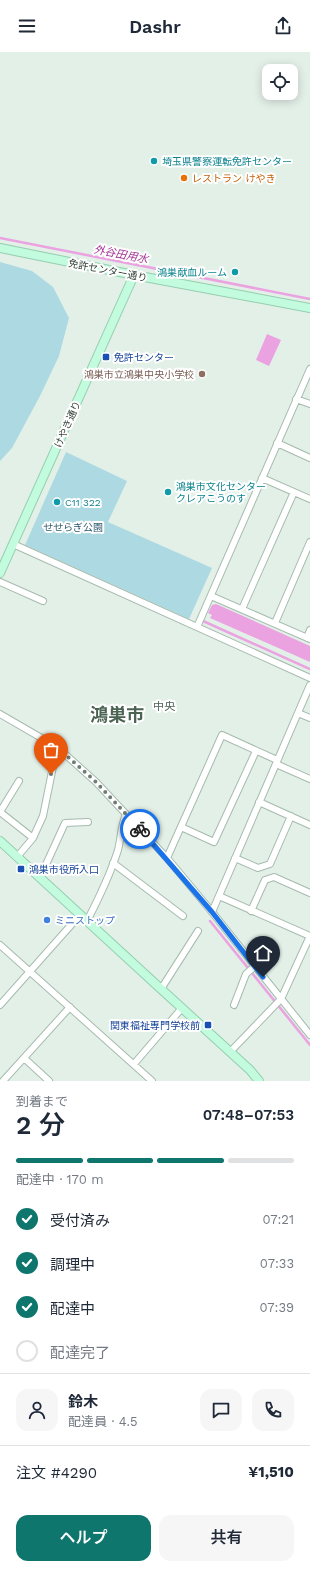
<!DOCTYPE html>
<html lang="ja">
<meta charset="utf-8">
<style>
:root{--surface:#fff;--page:#f6f6f7;--text:#1f2937;--muted:#747a83;--line:#e0e1e3;--accent:#0f766e}
body{margin:0;font-family:"Work Sans","Noto Sans JP",sans-serif;background:var(--page);color:var(--text);height:100vh;display:flex;flex-direction:column;font-size:15px;white-space:nowrap}
*{box-sizing:border-box;margin:0}
p{font-size:13px;color:var(--muted)}
.icon{flex:none;width:22px;height:22px;fill:none;stroke:currentColor;stroke-width:2;stroke-linecap:round;stroke-linejoin:round}
.map{position:relative;height:1029px;overflow:hidden}
.side{display:flex;flex-direction:column;background:var(--surface);flex:1}
.side>*{flex:none}
.fabs{position:absolute;left:262px;top:12px;display:grid;gap:8px}
.fabs a{display:grid;place-items:center;width:36px;height:36px;border-radius:8px;background:var(--surface);box-shadow:0 2px 10px #0003;font-size:20px}
.pin{position:absolute;display:grid;place-items:center;width:34px;height:34px;color:#fff;margin:-41px -17px;border-radius:50% 50% 50% 0;rotate:-45deg;box-shadow:0 0 4px #0007}
.pin .icon{rotate:45deg}
.courier{position:absolute;display:grid;place-items:center;width:40px;height:40px;margin:-20px;border:3px solid #1a73e8;border-radius:50%;background:#fff;color:#222;box-shadow:0 1px 5px #0007}
.head em{font-style:normal;font-weight:600}
.head div{display:flex;flex-direction:column-reverse}
.head{display:flex;align-items:center;justify-content:space-between;height:68px;padding:0 16px}
h1{font-size:26px;font-weight:600;line-height:30px}
.bar{display:grid;grid-template-columns:repeat(4,1fr);gap:6px 4px;align-content:center;height:48px;padding:0 16px}
.bar i{height:5px;border-radius:3px;background:var(--line)}
.bar .current{background:var(--accent)}
.bar p{grid-column:span 4}
.line{display:flex;align-items:center;gap:10px;padding:0 16px;border-top:1px solid var(--line)}
.line div{flex:1}
.round{display:grid;place-items:center;flex:none;width:42px;height:42px;border-radius:12px;background:var(--page)}
ol{padding:0 16px;list-style:none}
li{display:flex;align-items:center;gap:12px;height:44px}
li p{margin-inline-start:auto}
li .icon{padding:4px;border-radius:50%;background:var(--accent);color:#fff;stroke-width:4}
li:last-child{color:var(--muted)}
li i{width:22px;height:22px;border:2px solid var(--line);border-radius:50%}
.cta{display:flex;gap:8px;margin-top:auto;padding:8px 16px}
.cta a{flex:1;height:46px;border-radius:12px;background:var(--accent);color:#fff;font-size:16px;font-weight:600;line-height:46px;text-align:center}
.cta a+a{background:var(--page);color:var(--text)}
header{display:flex;justify-content:space-between;align-items:center;height:52px;padding:0 16px;background:var(--surface);font-size:18px;font-weight:600}
.map>svg:first-child{display:block}
</style>
<header><svg class="icon" aria-label="menu" viewBox="0 0 24 24"><path d="M4 6h16M4 12h16M4 18h16"/></svg>Dashr<svg class="icon" aria-label="share" viewBox="0 0 24 24"><path d="M12 15V3M7 8l5-5 5 5M5 13v7h14v-7"/></svg></header>
<div class="map">
<svg width="310" height="1029" viewBox="0 0 310 1029">
<rect width="100%" height="100%" fill="#e3f0e8"/>
<path fill="#add9e2" d="M0,210L32,219L53,235L69,266L59,304L40,344L12,396L0,409Z
M66,400L127,429L108,470L212,516L189,567L25,493Z"/>
<path fill="#eaa2e1" d="M267,282L281,288L269,314L256,308Z
M216,552L310,594V610L210,566L212,563L208,561L212,553Z"/>
<g fill="none" stroke-linecap="round" stroke-linejoin="round">
<path stroke="#eaa2e1" stroke-width="2.5" d="M0,186L310,247
M203,569L310,617
M210,869L310,993"/>
<g stroke="#a6bbae" stroke-width="8">
<path id="street" d="M296,347L310,352
M277,391L310,406
M262,426L310,447
M13,492L310,626
M0,530L43,549
M211,544L310,587
M242,557L294,440
M275,571L310,490
M197,575L310,317
M307,586L310,578
M298,661L310,666
M0,662L57,695L96,730L167,806L212,860L310,983
M276,712L310,727
M19,729L0,760L33,786
M259,750L310,773
M181,775L214,790L256,699
M17,805L33,786L43,764L57,695
M167,806L222,683L277,708
M235,806L258,816L270,812L291,764
M113,811L183,864
M39,825L43,819L65,771L88,770
M219,844L310,884L281,947L230,1000
M251,859L265,828L274,825L310,841
M212,860L310,633
M87,869C99,846 110,823 118,798C121,786 121,774 126,762
M0,893L152,1029
M161,937L198,879
M0,953L80,863
M234,953L246,922L255,914
M24,1006L49,1029
M134,1012L182,956
M3,1029L70,955"/>
</g>
<g stroke="#95ceaf" stroke-width="10">
<path id="secondary" d="M0,196L134,223L310,256
M0,521L134,223
M0,789L161,937L250,1018L259,1029"/>
</g>
<use href="#street" stroke="#fff" stroke-width="6"/>
<use href="#secondary" stroke="#c2fbdd" stroke-width="8"/>
</g>
<g fill="none" stroke-linecap="round" stroke-linejoin="round">
<path stroke="#717e76" stroke-width="4" stroke-dasharray="0 7.2" d="M51,722L57,695L96,730L140,777"/>
<path stroke="#1a73e8" stroke-width="5" d="M140,777L212,860L263,925"/>
</g>
<g fill="#0f9aa8" stroke="#fff" stroke-width="1.5">
<circle cx="154" cy="109" r="4"/>
<circle cx="235" cy="220" r="4"/>
<circle cx="168" cy="440" r="4"/>
<circle cx="57" cy="450" r="4"/>
</g>
<circle fill="#e8710a" stroke="#fff" stroke-width="1.5" cx="184" cy="126" r="4"/>
<g fill="#1a4fb4" stroke="#fff" stroke-width="1.5">
<rect x="102" y="301" width="8" height="8" rx="2"/>
<rect x="17" y="813" width="8" height="8" rx="2"/>
<rect x="204" y="969" width="8" height="8" rx="2"/>
</g>
<circle fill="#8d6e63" stroke="#fff" stroke-width="1.5" cx="202" cy="322" r="4"/>
<circle fill="#3f7fe0" stroke="#fff" stroke-width="1.5" cx="47" cy="868" r="4"/>
<g text-anchor="middle" stroke-width="4" stroke-linejoin="round" paint-order="stroke">
<g font-size="10" fill="#0d838f" stroke="#fff" text-anchor="start">
<text x="162" y="113">埼玉県警察運転免許センター</text>
<text x="227" y="224" text-anchor="end">鴻巣献血ルーム</text>
<text x="176" y="438">鴻巣市文化センター<tspan x="176" dy="12">クレアこうのす</tspan></text>
<text x="65" y="454">C11 322</text>
</g>
<g font-size="10" fill="#c56008" stroke="#fff" text-anchor="start">
<text x="192" y="130">レストラン けやき</text>
</g>
<g font-size="10" fill="#344138" stroke="#fff">
<text transform="translate(108 218) rotate(11)" y="4">免許センター通り</text>
<text transform="translate(67 372) rotate(-66)" y="4">けやき通り</text>
</g>
<g font-size="10" fill="#164399" stroke="#fff" text-anchor="start">
<text x="114" y="309">免許センター</text>
<text x="29" y="821">鴻巣市役所入口</text>
<text x="200" y="977" text-anchor="end">関東福祉専門学校前</text>
</g>
<g font-size="10" fill="#785e54" stroke="#fff" text-anchor="end">
<text x="194" y="326">鴻巣市立鴻巣中央小学校</text>
</g>
<g font-size="10" fill="#2c586e" stroke="#fff">
<text x="73" y="479">せせらぎ公園</text>
</g>
<g font-size="10" fill="#366cbe" stroke="#fff" text-anchor="start">
<text x="55" y="872">ミニストップ</text>
</g>
<g font-size="11" font-style="italic" fill="#a53595" stroke="#fff">
<text transform="translate(121 202) rotate(11)" y="4">外谷田用水</text>
</g>
<g font-size="11" fill="#4b6353" stroke="#fff">
<text x="164" y="658">中央</text>
</g>
<g font-size="18" font-weight="bold" fill="#4b6353" stroke="#fff">
<text x="117" y="669">鴻巣市</text>
</g>
</g>
</svg>
<div class="fabs">
<a><svg class="icon" aria-label="locate" viewBox="0 0 24 24"><circle cx="12" cy="12" r="6"/><path d="M12 2v4M12 18v4M2 12h4M18 12h4"/></svg></a>
</div>
<div class="pin" style="left:51px;top:722px;background:#ea580c"><svg class="icon" aria-label="bag" viewBox="0 0 24 24"><path d="M5 8h14l-1 12H6zM9 8a3 3 0 0 1 6 0"/></svg></div>
<div class="pin" style="left:263px;top:925px;background:#1f2937"><svg class="icon" aria-label="home" viewBox="0 0 24 24"><path d="M3 11l9-7 9 7M6 9v11h12V9"/></svg></div>
<div class="courier" style="left:140px;top:777px"><svg class="icon" aria-label="bike" viewBox="0 0 24 24"><circle cx="6" cy="16" r="4"/><circle cx="18" cy="16" r="4"/><path d="M6 16l4-8h5l3 8M10 8l3 8H6M13 5h3"/></svg></div>
</div>
<section class="side">
<div class="head"><div><h1>2 分</h1><p>到着まで</p></div><em>07:48–07:53</em></div>
<div class="bar"><i class="current"></i><i class="current"></i><i class="current"></i><i></i><p>配達中 · 170 m</p></div>
<ol>
<li><svg class="icon" aria-label="check" viewBox="0 0 24 24"><path d="M5 12l5 5 9-10"/></svg>受付済み<p>07:21</p></li>
<li><svg class="icon" aria-label="check" viewBox="0 0 24 24"><path d="M5 12l5 5 9-10"/></svg>調理中<p>07:33</p></li>
<li><svg class="icon" aria-label="check" viewBox="0 0 24 24"><path d="M5 12l5 5 9-10"/></svg>配達中<p>07:39</p></li>
<li><i></i>配達完了</li>
</ol>
<div class="line" style="height:72px"><a class="round"><svg class="icon" aria-label="person" viewBox="0 0 24 24"><circle cx="12" cy="8" r="4"/><path d="M4 21q1-7 8-7t8 7"/></svg></a><div><b>鈴木</b><p>配達員 · 4.5</p></div><a class="round"><svg class="icon" aria-label="chat" viewBox="0 0 24 24"><path d="M4 5h16v11H9l-5 4z"/></svg></a><a class="round"><svg class="icon" aria-label="phone" viewBox="0 0 24 24"><path d="M5 4h4l2 5-3 2q2 4 5 5l2-3 5 2v4C11 20 4 13 5 4z"/></svg></a></div>
<div class="line" style="height:52px"><div>注文 #4290</div><b>¥1,510</b></div>
<div class="cta"><a>ヘルプ</a><a>共有</a></div>
</section>
